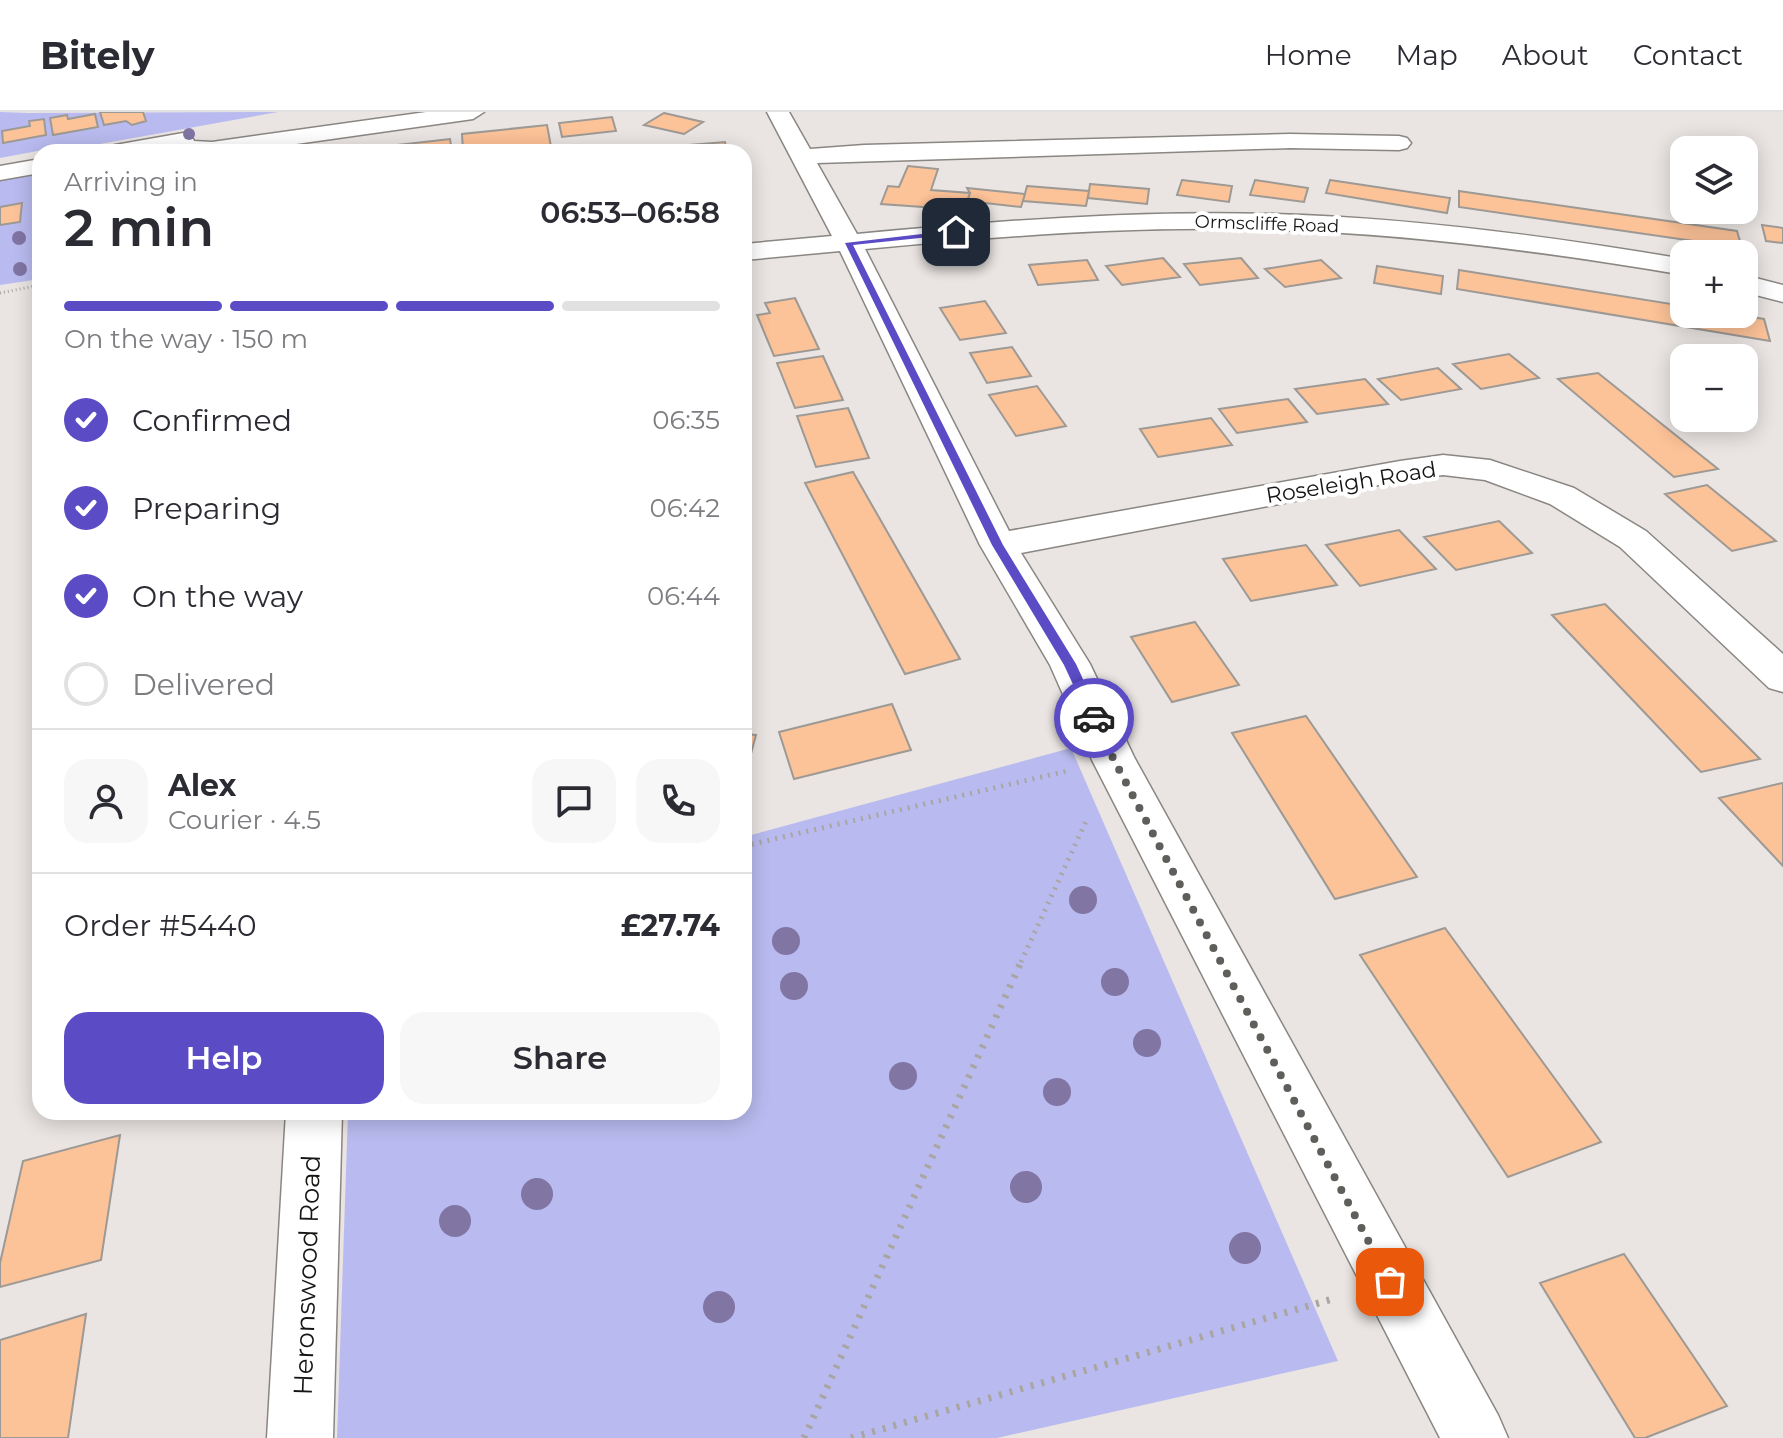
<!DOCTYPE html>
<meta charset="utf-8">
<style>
:root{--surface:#fff;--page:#f7f7f7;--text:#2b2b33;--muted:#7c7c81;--line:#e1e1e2;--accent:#5b4cc5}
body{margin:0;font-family:Montserrat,sans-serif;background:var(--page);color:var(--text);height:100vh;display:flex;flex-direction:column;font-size:30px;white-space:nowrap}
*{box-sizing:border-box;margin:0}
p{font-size:26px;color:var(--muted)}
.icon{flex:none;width:44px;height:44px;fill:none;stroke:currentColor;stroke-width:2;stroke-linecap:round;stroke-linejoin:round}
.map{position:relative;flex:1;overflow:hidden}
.panel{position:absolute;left:32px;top:32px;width:720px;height:976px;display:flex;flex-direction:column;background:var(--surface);border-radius:24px;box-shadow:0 4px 20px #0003}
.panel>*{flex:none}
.controls{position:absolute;left:1670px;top:24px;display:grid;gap:16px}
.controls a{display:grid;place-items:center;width:88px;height:88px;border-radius:16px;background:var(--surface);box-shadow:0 4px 20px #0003;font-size:40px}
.pin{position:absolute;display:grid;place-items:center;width:68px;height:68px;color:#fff;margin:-34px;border-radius:16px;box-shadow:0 4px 12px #0006}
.courier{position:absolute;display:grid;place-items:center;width:80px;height:80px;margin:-40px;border:6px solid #5b4cc5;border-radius:50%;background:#fff;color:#222;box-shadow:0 2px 10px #0007}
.head em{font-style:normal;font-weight:600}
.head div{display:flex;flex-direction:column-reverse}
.head{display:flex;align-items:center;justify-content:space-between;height:136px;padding:0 32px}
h1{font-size:52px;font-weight:600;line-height:60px}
.bar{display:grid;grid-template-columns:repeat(4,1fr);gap:12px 8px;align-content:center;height:96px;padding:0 32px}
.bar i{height:10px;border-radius:6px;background:var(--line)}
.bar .current{background:var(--accent)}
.bar p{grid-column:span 4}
.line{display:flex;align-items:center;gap:20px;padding:0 32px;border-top:2px solid var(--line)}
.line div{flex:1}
.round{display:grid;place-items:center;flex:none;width:84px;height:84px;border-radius:24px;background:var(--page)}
ol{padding:0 32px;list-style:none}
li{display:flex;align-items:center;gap:24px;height:88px}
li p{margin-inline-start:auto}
li .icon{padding:8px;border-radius:50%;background:var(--accent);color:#fff;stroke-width:4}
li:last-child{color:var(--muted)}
li i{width:44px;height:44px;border:4px solid var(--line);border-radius:50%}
.cta{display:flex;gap:16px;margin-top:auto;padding:16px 32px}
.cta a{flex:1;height:92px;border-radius:24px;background:var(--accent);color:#fff;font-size:32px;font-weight:600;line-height:92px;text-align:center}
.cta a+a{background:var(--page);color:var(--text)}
header{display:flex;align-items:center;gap:48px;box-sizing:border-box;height:112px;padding:0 40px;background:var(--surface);border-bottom:2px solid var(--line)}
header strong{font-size:38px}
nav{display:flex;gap:44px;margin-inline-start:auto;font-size:28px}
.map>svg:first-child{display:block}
</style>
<header>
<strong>Bitely</strong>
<nav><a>Home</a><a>Map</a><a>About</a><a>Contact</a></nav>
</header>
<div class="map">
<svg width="1783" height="1326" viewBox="0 0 1783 1326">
<rect width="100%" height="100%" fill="#eae5e2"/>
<path fill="#b9bbf0" d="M0,0L28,1L278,0L72,37H48L0,46Z
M40,61V167L0,173V69Z
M1071,636L1338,1249L997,1326H337L348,1000H744V725Z"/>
<path fill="#fcc298" stroke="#9d9995" stroke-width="2" d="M100,0H143L146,9L132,13L126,9L104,13Z
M664,1L703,10L684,22L644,13Z
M95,2L98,15L53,23L50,6L67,3L68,7Z
M612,5L616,19L562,25L559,11Z
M44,7L46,23L3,31L2,19L30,14L29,9Z
M547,13L552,40H519L518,35L463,40L462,22Z
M450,27L452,40H389V34Z
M725,30L727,40H692L690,33Z
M908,54L938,57L931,78L970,81L965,98L881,92L888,74L899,75Z
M1182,68L1232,74L1229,90L1177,83Z
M1255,68L1308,76L1304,90L1250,83Z
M1330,68L1450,86L1447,101L1326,81Z
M1090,72L1149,77L1147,92L1088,86Z
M1027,74L1089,79L1086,94L1023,89Z
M967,76L1025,82L1021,95L967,89L970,81Z
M1459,79L1737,119L1742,136L1459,95Z
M22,91L20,110L0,113V95Z
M1762,113L1783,116V131L1766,129Z
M1163,146L1180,165L1122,173L1106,154Z
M1241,146L1258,166L1200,173L1184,152Z
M1087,148L1098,168L1038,173L1029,153Z
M1321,148L1341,166L1285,175L1265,157Z
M1377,154L1443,164L1441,182L1374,171Z
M1459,158L1684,194V202H1731L1764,207L1770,229L1457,177Z
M795,186L819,237L774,244L757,203L770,201L765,191Z
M985,189L1006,221L960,228L940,196Z
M1012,235L1031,264L987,271L970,241Z
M1509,242L1539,266L1481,277L1453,252Z
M823,244L843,288L795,296L777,251Z
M1438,256L1461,277L1401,288L1378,267Z
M1598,261L1718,357L1674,365L1558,267Z
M1365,267L1388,292L1317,302L1295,277Z
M1037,274L1066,314L1016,324L989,283Z
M1288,287L1307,310L1237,321L1219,297Z
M848,296L869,346L816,355L797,304Z
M1211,306L1232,333L1158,345L1140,317Z
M853,360L960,547L905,562L805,371Z
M1707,373L1776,429L1732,439L1665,382Z
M1499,409L1532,441L1456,458L1424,425Z
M1399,418L1436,457L1360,474L1326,433Z
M1306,433L1337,473L1251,489L1223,447Z
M1605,492L1760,647L1701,660L1552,503Z
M1195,510L1239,573L1172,590L1131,525Z
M892,592L911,638L794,667L779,620Z
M1306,604L1417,765L1335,787L1232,621Z
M744,622L756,623L744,668Z
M1782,671L1783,672V754L1719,686Z
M1445,816L1601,1030L1508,1065L1360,843Z
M120,1023L101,1148L0,1175V1151L23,1049Z
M1624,1142L1727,1294L1645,1326H1635L1540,1171Z
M86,1202L68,1326H0V1228Z"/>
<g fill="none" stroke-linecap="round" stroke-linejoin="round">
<g stroke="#8a8682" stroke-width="3">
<path id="minor" d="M426,0H484L473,7L240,40H103L107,35L115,33L183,21L191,23L194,29L212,30Z
M767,0H789L810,37L864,33L1290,22L1399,24L1407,26L1411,31L1407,36L1399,38L1290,36L817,51L857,122C996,109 1135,98 1275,102C1412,106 1548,124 1684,147V163C1549,140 1413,122 1276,118C1138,113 1002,124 865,137L1009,419L1400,349L1443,343L1490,348L1574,376L1646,419L1783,542V580L1769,576L1620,435L1550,392L1485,368L1443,363L1400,369L1021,441L1090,552L1134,645L1498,1303L1508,1326H1440L1092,648L1050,553L980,433L840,139L744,148V132L832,124Z
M40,47V61L0,68V54Z
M1744,163L1783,173V190L1744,180Z
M286,1000H342L333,1326H267Z"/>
</g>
<path stroke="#a9a5a2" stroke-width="3" stroke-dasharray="1 3" stroke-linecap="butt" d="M0,181L40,173"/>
<path stroke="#a9a5a2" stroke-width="5" stroke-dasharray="2 6" stroke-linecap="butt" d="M744,734L1067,659
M1021,850L1088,705"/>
<path stroke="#a9a5a2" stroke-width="7" stroke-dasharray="3 8" stroke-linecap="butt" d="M804,1326L1022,848
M851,1326L1336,1186"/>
<use href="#minor" fill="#fff" fill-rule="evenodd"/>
</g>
<g fill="#8075a3">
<circle cx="189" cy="22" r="6"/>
<circle cx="19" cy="126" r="7"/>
<circle cx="20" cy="157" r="7"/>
<circle cx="1083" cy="788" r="14"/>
<circle cx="786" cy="829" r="14"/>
<circle cx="1115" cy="870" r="14"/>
<circle cx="794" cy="874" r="14"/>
<circle cx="1147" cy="931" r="14"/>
<circle cx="903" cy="964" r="14"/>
<circle cx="1057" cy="980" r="14"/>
<circle cx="1026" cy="1075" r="16"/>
<circle cx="537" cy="1082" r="16"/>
<circle cx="455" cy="1109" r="16"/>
<circle cx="1245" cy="1136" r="16"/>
<circle cx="719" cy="1195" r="16"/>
</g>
<path fill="#5b4cc5" d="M956,118L958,122L853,133L1003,433L1076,552L1101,606L1094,611L1090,609L1064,553L992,433L845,131Z"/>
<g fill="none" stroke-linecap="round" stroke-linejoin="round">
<path stroke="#605e5b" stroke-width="8" stroke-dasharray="0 14.4" d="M1094,606L1114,648L1390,1170"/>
</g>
<g text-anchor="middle" stroke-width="8" stroke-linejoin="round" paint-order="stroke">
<g font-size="18" fill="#161513" stroke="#fff">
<text transform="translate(1267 112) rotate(2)" y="6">Ormscliffe Road</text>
</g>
<g font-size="22" fill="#161513" stroke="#fff">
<text transform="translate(1351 370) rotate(-9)" y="8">Roseleigh Road</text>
</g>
<g font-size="26" fill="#161513" stroke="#fff">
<text transform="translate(307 1163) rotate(-88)" y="9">Heronswood Road</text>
</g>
</g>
</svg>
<div class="controls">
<a><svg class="icon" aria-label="layers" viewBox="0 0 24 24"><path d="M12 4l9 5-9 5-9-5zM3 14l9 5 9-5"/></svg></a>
<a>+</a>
<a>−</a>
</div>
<div class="pin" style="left:1390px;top:1170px;background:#ea580c"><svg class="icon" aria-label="bag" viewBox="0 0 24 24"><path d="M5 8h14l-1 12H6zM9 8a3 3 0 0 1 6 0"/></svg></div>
<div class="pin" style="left:956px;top:120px;background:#1f2937"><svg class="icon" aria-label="home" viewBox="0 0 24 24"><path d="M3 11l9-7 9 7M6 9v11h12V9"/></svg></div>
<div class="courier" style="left:1094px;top:606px"><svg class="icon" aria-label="car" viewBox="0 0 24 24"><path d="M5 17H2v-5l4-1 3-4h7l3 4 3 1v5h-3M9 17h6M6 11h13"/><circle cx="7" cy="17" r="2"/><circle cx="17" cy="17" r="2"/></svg></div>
<section class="panel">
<div class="head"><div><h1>2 min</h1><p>Arriving in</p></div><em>06:53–06:58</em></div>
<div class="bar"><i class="current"></i><i class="current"></i><i class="current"></i><i></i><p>On the way · 150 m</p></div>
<ol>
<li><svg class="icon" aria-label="check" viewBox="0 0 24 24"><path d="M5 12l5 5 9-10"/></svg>Confirmed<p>06:35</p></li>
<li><svg class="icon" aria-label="check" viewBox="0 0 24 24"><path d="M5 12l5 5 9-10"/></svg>Preparing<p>06:42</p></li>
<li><svg class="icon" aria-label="check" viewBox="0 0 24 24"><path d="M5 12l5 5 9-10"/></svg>On the way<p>06:44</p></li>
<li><i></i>Delivered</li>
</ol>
<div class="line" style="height:144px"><a class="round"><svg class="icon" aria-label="person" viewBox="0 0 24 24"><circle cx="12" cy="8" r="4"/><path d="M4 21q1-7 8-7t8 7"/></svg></a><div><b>Alex</b><p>Courier · 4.5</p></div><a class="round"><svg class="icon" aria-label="chat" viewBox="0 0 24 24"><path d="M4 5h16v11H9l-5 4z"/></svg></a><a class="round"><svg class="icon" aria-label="phone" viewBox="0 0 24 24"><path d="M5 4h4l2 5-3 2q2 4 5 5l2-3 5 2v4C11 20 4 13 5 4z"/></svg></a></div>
<div class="line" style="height:104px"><div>Order #5440</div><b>£27.74</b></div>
<div class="cta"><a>Help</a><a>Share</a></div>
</section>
</div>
